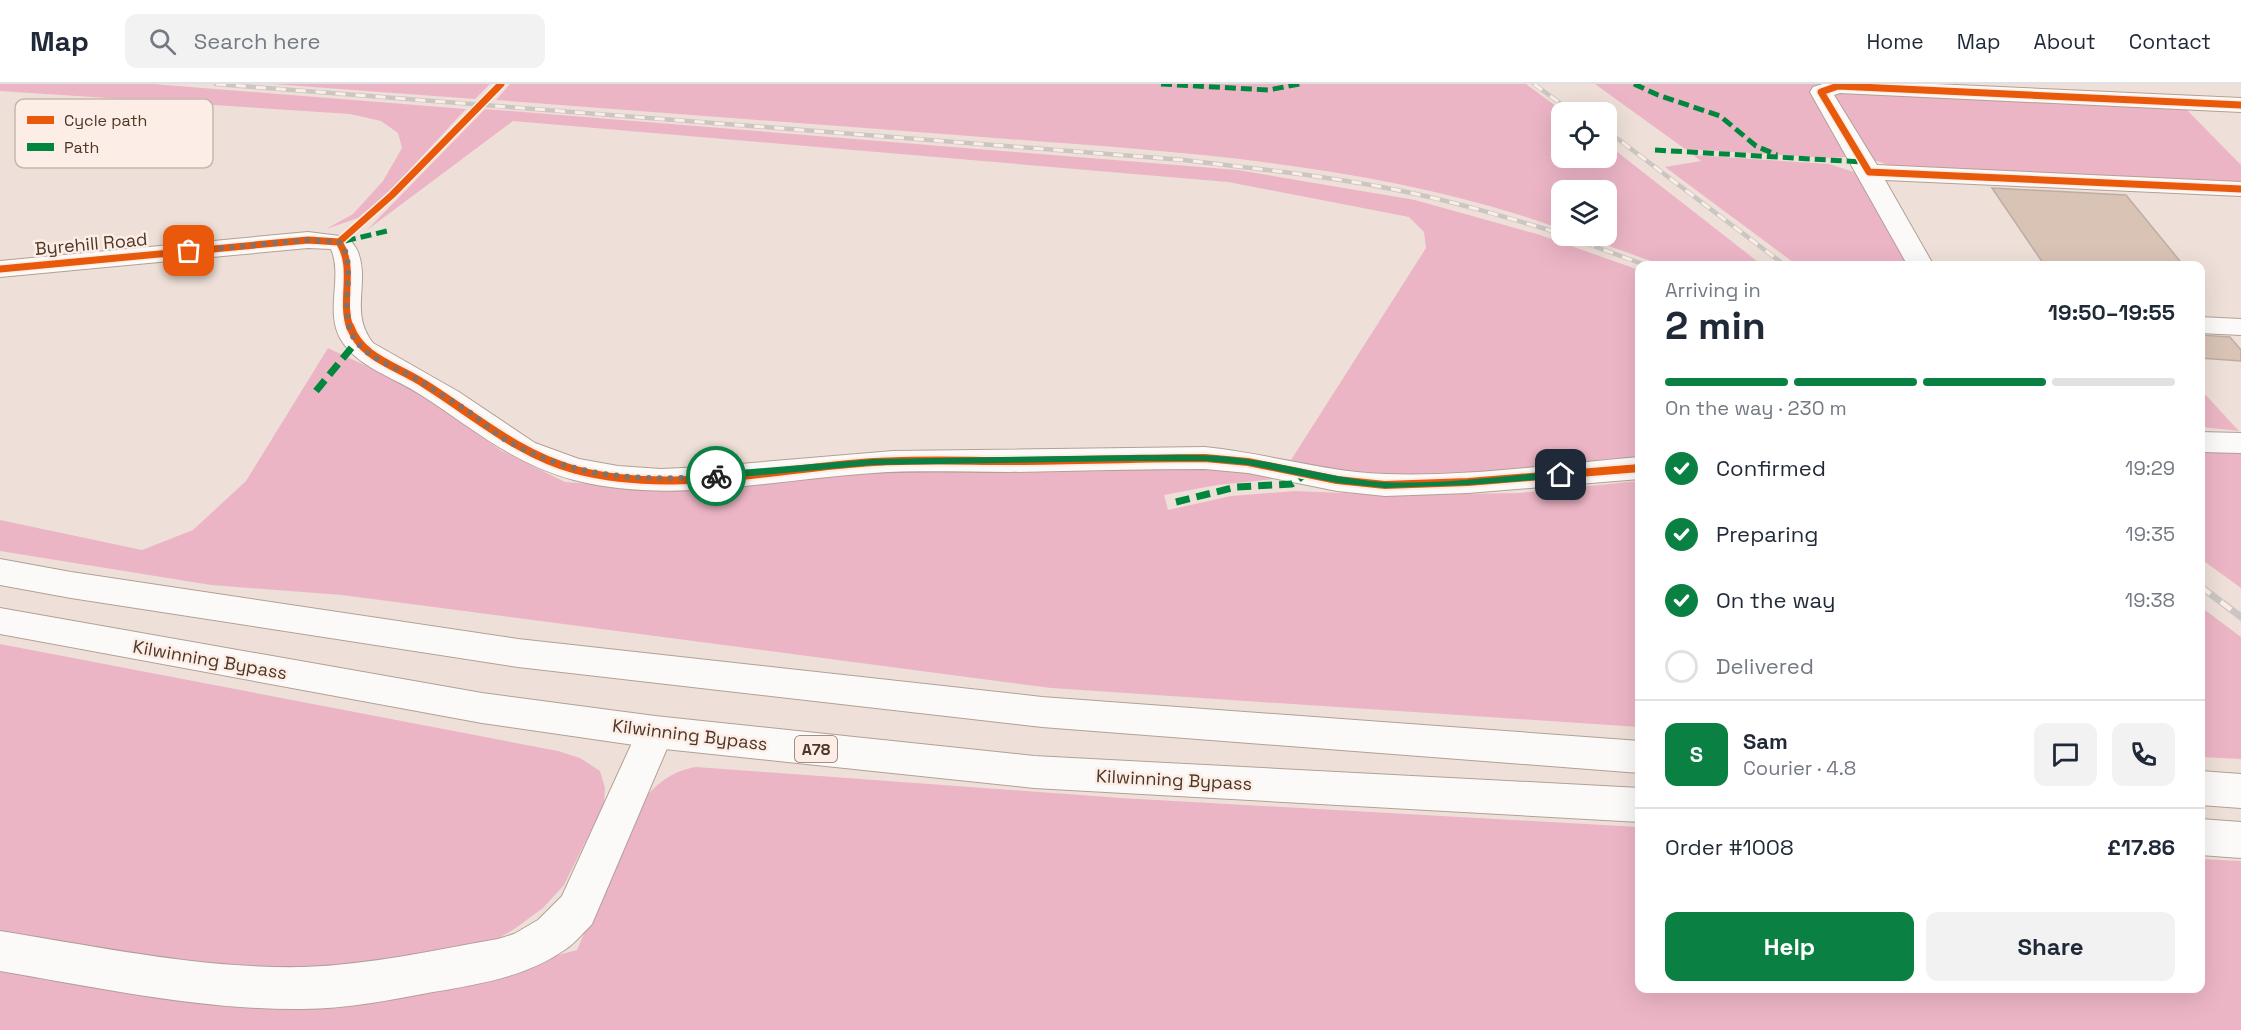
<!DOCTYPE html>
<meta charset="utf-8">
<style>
:root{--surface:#fff;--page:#f2f2f3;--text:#1f2937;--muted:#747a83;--line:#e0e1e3;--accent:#0b8043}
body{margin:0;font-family:"Space Grotesk",sans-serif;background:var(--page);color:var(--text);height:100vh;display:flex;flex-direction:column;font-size:22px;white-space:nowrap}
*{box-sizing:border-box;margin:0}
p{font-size:20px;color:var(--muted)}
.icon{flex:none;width:33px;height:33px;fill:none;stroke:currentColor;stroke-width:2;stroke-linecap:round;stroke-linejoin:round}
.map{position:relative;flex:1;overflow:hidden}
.panel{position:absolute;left:1635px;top:177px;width:570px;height:732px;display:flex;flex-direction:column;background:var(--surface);border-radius:12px;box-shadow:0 6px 24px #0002}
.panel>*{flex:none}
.controls{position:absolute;left:1551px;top:18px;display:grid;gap:12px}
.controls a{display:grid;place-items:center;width:66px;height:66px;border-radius:12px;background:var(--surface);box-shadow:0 6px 24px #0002;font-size:30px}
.pin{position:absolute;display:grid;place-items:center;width:51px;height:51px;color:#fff;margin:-26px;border-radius:12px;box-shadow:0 3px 9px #0006}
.courier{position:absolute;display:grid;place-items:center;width:60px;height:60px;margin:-30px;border:4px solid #0b8043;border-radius:50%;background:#fff;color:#222;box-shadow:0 2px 8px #0007}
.head em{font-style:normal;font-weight:700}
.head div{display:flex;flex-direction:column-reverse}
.head{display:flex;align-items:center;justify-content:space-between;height:102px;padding:0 30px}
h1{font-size:39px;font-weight:700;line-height:45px}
.bar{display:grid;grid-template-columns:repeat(4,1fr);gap:9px 6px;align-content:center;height:72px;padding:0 30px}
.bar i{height:8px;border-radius:4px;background:var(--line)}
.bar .current{background:var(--accent)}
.bar p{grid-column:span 4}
.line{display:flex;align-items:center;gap:15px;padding:0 30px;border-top:2px solid var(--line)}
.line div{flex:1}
.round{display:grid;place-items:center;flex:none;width:63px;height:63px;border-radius:12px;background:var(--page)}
ol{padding:0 30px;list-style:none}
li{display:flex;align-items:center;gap:18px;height:66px}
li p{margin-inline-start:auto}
li .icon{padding:6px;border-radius:50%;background:var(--accent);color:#fff;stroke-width:4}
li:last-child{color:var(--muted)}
li i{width:33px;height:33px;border:3px solid var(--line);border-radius:50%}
.primary-button{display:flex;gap:12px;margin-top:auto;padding:12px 30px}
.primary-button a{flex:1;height:69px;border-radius:12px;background:var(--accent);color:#fff;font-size:24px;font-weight:700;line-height:69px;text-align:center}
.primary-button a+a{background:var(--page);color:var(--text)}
header{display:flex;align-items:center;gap:36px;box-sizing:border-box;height:84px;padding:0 30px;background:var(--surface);border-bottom:2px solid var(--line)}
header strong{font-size:28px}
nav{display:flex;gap:33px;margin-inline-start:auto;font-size:21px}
.search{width:420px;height:54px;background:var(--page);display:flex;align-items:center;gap:15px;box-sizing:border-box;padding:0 21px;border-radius:12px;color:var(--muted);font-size:22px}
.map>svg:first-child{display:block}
</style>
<header>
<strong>Map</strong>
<div class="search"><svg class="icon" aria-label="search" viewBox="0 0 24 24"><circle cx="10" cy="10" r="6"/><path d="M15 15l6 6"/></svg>Search here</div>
<nav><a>Home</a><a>Map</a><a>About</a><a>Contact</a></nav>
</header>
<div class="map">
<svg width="2241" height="946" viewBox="0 0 2241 946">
<rect width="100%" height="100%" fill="#eee0d8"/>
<path fill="#ecb5c6" d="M0,0H153L466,25L388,109L358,134L326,145L353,130L383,97L402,64L398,49L381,37L350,30L0,7Z
M272,0H490L475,15Z
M510,0H1526L1564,28H1562V74H1606L1607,60L1762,181H1662L1581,152H1606V106H1562L1561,145C1385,81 1193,69 1008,55C837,42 666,29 496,16Z
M1595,0H1826L1848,70L1845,73L1833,74L1685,65Z
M1834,8L2183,22L2241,81V99L1897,84L1871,75L1829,11Z
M485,25L1238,86L1415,116L1537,150L1639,186V377L1407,393L1364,391L1291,376L1426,164L1424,148L1409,133L1228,98L513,37L367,146Z
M1693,71L1829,80L1854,88L1862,96L1905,176V181H1797L1665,83L1701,77Z
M328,264L407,301L502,367L565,398L666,405L918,385L1148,381L1260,388L1275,395L1217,401L1164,411L1168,426L1231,412L1295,407L1390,411L1519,409L1639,397V643L1051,604L342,511L211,501L0,467V436L142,466L193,446L246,397Z
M2201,306L2239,347L2201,343Z
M2200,367L2241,368V504L2201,475Z
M2201,523L2241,553V675L2201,673Z
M0,560L558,667L580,674L600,687L605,704L604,720L564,801L543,824L513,846L475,867L272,889L169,879L0,849Z
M696,683L1121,714L1639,743L1640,904H2200L2201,775L2241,777V946H0V878L494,888L577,866L640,720C656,700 671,687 696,683Z"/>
<path fill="#d9c3b5" stroke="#bfada3" stroke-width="1.5" d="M1992,104L2126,111L2184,182H2045Z
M2200,251L2230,253L2241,266V277L2200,274Z"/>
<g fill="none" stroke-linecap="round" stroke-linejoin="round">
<g stroke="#b2a095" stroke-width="2">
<path id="minor" d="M1823,0H1934L2241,14V28L1840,9L1834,11L1877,81L2241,98V112L1885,96L1934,182H1908L1810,8L1813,3Z
M308,148L348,153C351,157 356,163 358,168C370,199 349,229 373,259L459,308L535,359L579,375L618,382L661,385L704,383L893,367L1205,363C1265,369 1326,388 1385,390C1468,393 1556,380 1640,373V395L1468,409L1385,412L1337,407L1248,389L1205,385C1140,385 1074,387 1009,388C964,388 918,386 873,389C775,395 671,421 574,396C511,379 474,345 421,311C394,293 356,283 340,254C325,226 343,193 331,165L308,164L0,193V177Z
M2200,233L2241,235V251L2200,249Z
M2200,348L2241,349V369L2200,368Z
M655,632L668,637L674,648L592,840C584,848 575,859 566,865C526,893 480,900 433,908C390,916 346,925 302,925C201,926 100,904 0,887V847C100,863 202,885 304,883C369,881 434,866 498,855L514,850L538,836L562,812L642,637Z"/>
</g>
<g stroke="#b2a095" stroke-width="2">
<path id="highway" d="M0,475L71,488L518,555L1042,613L1640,657V689L1042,643L518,583L71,514L0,501Z
M0,524L482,609L655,632L1034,672L1640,704V738L1034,704L655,664L482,639L0,550Z
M2200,687L2241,690V724L2200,721Z
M2200,735L2241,738V774L2200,771Z"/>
</g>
<use href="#minor" fill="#fcfaf9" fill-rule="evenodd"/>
<use href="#highway" fill="#fcfaf9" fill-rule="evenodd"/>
<g stroke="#cbc6c4" stroke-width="4.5">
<path id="rail-far1" d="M216,0L1184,76C1257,85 1330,92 1402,107C1456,118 1509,134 1562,150
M1534,0L1572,28
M1606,46L1786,182
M1566,152L1648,182"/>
</g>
<g stroke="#cbc6c4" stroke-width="7">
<path id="rail" d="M2200,502L2241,533"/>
</g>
<use href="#rail-far1" stroke="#fceee6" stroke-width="3" stroke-dasharray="10" stroke-linecap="butt"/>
<use href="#rail" stroke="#fceee6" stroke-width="4.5" stroke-dasharray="13" stroke-linecap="butt"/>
<path stroke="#00873e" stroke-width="5" stroke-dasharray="11 5" stroke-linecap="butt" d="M1161,0L1268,6L1300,0
M1634,0L1658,11L1720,32L1756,62L1777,71
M1655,66L1863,78
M345,157L391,146"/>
<path stroke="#00873e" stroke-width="7" stroke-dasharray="14 7" stroke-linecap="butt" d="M316,307L357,257
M1176,418L1236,403L1292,400L1307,389"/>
<g stroke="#fceee6" stroke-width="10">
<path id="cycleway-far1" d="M2241,21L1838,2L1821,8L1869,88L2241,105
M339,158L392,111L501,0
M0,185L308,156L339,158C356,184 340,216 350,244"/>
</g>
<g stroke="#fceee6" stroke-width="12">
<path id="cycleway" d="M350,242C361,274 397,282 423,299C473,330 517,370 576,386C672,411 776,384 874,378C919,375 965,377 1010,377C1075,377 1140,374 1205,374L1248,378L1337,396L1385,401L1468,398L1640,384"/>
</g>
<use href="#cycleway-far1" stroke="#e8590c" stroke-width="7"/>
<use href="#cycleway" stroke="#e8590c" stroke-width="8"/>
</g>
<path fill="#0b8043" d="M1134,371C1172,371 1210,369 1248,375C1293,381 1337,395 1383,398C1442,401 1503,392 1561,387L1566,391L1561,394L1468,401L1385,404L1337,399L1248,381L1205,377H1134L873,381L716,395L711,392L716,388L873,375Z"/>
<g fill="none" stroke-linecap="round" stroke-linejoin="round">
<path stroke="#877164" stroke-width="6" stroke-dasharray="0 10.8" d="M189,167L308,156L339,158C359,176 337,227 354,254C368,276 400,284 422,298C438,309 456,319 472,330C484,339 495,350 508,357C572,394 644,398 716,392"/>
</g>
<g text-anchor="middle" stroke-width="5" stroke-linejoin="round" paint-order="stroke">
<rect fill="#fceee6" stroke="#836c5f" stroke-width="1.5" x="795" y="652" width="42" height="26" rx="4.5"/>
<g font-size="16" font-weight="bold" fill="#4f3525">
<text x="816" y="671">A78</text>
</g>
<g font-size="18" fill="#4f3525" stroke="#fceee6">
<text transform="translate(91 160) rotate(-5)" y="6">Byrehill Road</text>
<text transform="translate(210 576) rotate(10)" y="6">Kilwinning Bypass</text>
<text transform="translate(690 651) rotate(7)" y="6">Kilwinning Bypass</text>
<text transform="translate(1174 696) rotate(3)" y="6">Kilwinning Bypass</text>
</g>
</g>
<rect x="15" y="15" width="198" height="69" rx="9" fill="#fceee6" stroke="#c8b6ac" stroke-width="1.5"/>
<rect x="27" y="32" width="27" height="8" fill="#e8590c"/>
<rect x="27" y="59" width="27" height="8" fill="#00873e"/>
<g font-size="16" fill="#4f3525">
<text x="64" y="42">Cycle path</text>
<text x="64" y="69">Path</text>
</g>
</svg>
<div class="controls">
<a><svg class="icon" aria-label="locate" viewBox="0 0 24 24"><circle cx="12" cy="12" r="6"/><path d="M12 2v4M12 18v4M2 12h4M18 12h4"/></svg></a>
<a><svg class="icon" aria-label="layers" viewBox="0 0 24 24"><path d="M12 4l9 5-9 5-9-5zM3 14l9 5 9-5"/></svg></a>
</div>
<div class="pin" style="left:189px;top:167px;background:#ea580c"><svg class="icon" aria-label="bag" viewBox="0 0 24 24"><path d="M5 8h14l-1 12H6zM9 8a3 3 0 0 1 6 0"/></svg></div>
<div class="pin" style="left:1561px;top:391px;background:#1f2937"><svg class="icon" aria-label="home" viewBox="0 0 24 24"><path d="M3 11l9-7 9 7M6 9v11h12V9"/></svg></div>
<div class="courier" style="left:716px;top:392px"><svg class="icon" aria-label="bike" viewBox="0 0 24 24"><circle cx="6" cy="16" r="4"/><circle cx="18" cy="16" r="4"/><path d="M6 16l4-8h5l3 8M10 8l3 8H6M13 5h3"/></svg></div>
<section class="panel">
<div class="head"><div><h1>2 min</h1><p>Arriving in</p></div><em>19:50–19:55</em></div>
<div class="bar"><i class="current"></i><i class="current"></i><i class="current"></i><i></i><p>On the way · 230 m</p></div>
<ol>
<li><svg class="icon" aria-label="check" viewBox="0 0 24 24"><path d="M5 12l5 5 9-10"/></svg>Confirmed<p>19:29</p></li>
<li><svg class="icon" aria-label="check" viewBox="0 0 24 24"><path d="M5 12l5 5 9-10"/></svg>Preparing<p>19:35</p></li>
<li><svg class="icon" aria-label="check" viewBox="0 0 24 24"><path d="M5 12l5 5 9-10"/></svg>On the way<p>19:38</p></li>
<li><i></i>Delivered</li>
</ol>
<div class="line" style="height:108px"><b class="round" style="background:var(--accent);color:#fff">S</b><div><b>Sam</b><p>Courier · 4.8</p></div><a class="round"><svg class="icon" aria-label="chat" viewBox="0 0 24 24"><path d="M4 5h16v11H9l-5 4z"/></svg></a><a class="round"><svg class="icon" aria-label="phone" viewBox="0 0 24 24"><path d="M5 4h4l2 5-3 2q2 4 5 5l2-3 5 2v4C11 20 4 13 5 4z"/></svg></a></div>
<div class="line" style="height:78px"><div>Order #1008</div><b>£17.86</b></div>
<div class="primary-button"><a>Help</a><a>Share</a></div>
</section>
</div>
